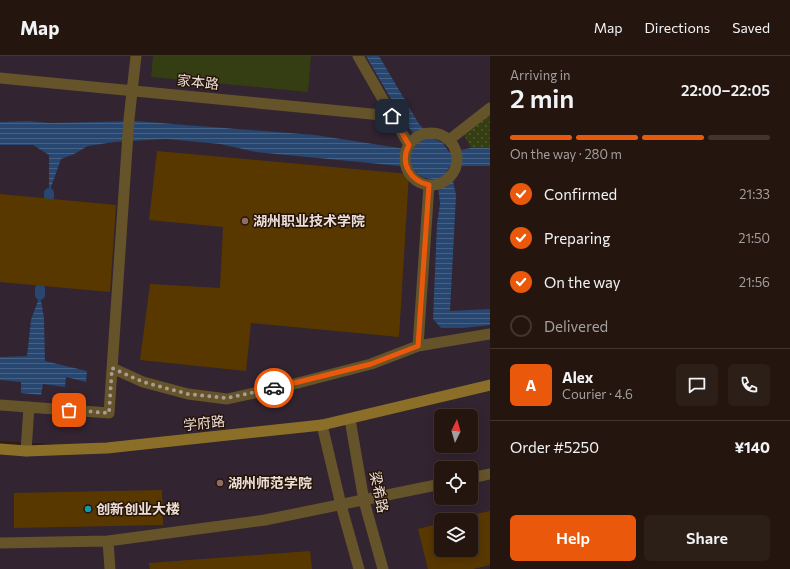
<!DOCTYPE html>
<meta charset="utf-8">
<style>
:root{--surface:#24160e;--page:#2c1f17;--text:#f1f3f6;--muted:#a39f9e;--line:#41352e;--accent:#ea580c}
body{margin:0;font-family:Commissioner,"Noto Sans SC",sans-serif;background:var(--page);color:var(--text);height:100vh;display:flex;flex-direction:column;font-size:15px;white-space:nowrap}
*{box-sizing:border-box;margin:0}
p{font-size:13px;color:var(--muted)}
.icon{flex:none;width:22px;height:22px;fill:none;stroke:currentColor;stroke-width:2;stroke-linecap:round;stroke-linejoin:round}
.map{position:relative;flex:1;overflow:hidden}
.sheet{display:flex;flex-direction:column;background:var(--surface);width:300px}
.sheet>*{flex:none}
.needle{width:26px;rotate:5deg}
.buttons{position:absolute;left:434px;top:353px;display:grid;gap:8px}
.buttons a{display:grid;place-items:center;width:44px;height:44px;border-radius:6px;background:var(--surface);box-shadow:0 2px 10px #0003,0 0 0 1px var(--line);font-size:20px}
.pin{position:absolute;display:grid;place-items:center;width:34px;height:34px;color:#fff;margin:-17px;border-radius:8px;box-shadow:0 2px 6px #0006}
.courier{position:absolute;display:grid;place-items:center;width:40px;height:40px;margin:-20px;border:3px solid #ea580c;border-radius:50%;background:#fff;color:#222;box-shadow:0 1px 5px #0007}
.headline em{font-style:normal;font-weight:600}
.headline div{display:flex;flex-direction:column-reverse}
.headline{display:flex;align-items:center;justify-content:space-between;height:68px;padding:0 20px}
h1{font-size:26px;font-weight:600;line-height:30px}
.bar{display:grid;grid-template-columns:repeat(4,1fr);gap:6px 4px;align-content:center;height:48px;padding:0 20px}
.bar i{height:5px;border-radius:3px;background:var(--line)}
.bar .current{background:var(--accent)}
.bar p{grid-column:span 4}
.line{display:flex;align-items:center;gap:10px;padding:0 20px;border-top:1px solid var(--line)}
.line div{flex:1}
.round{display:grid;place-items:center;flex:none;width:42px;height:42px;border-radius:6px;background:var(--page)}
ol{padding:0 20px;list-style:none}
li{display:flex;align-items:center;gap:12px;height:44px}
li p{margin-inline-start:auto}
li .icon{padding:4px;border-radius:50%;background:var(--accent);color:#fff;stroke-width:4}
li:last-child{color:var(--muted)}
li i{width:22px;height:22px;border:2px solid var(--line);border-radius:50%}
.button{display:flex;gap:8px;margin-top:auto;padding:8px 20px}
.button a{flex:1;height:46px;border-radius:6px;background:var(--accent);color:#fff;font-size:16px;font-weight:600;line-height:46px;text-align:center}
.button a+a{background:var(--page);color:var(--text)}
header{display:flex;align-items:center;gap:24px;box-sizing:border-box;height:56px;padding:0 20px;background:var(--surface);border-bottom:1px solid var(--line)}
header strong{font-size:19px}
nav{display:flex;gap:22px;margin-inline-start:auto;font-size:14px}
main{display:flex;flex:1;min-height:0}
.map>svg:first-child{display:block}
</style>
<header>
<strong>Map</strong>
<nav><a>Map</a><a>Directions</a><a>Saved</a></nav>
</header>
<main>
<div class="map">
<svg width="490" height="513" viewBox="0 0 490 513">
<defs>
<pattern id="green-dots" width="8" height="8" patternUnits="userSpaceOnUse"><rect width="8" height="8" fill="#343e12"/><path d="M2 2h.1M6 6h.1" fill="none" stroke="#525934" stroke-width="1.8" stroke-linecap="round"/></pattern>
<pattern id="water-rules" width="6" height="5" patternUnits="userSpaceOnUse"><rect width="6" height="5" fill="#274770"/><path d="M0 2.5h6" fill="none" stroke="#466184"/></pattern>
</defs>
<rect width="100%" height="100%" fill="#301d12"/>
<path fill="#322431" fill-rule="evenodd" d="M0,0H490V513H0V393L100,391L0,385ZM441,360H471V390H441ZM441,412H471V442H441ZM441,464H471V494H441Z"/>
<path fill="url(#green-dots)" d="M490,52V92H471L462,75Z"/>
<path fill="#343e12" d="M153,0H311L308,36L151,21Z"/>
<path fill="url(#water-rules)" d="M366,0H379L419,68L434,83L443,87L449,96L471,92H490V110H450L447,115L453,125L456,139L450,255L490,253V269L463,272H441L433,263L437,168L440,148L437,123C424,123 419,121 411,111L256,96L220,88L166,83L114,86L88,90L74,98L61,103L49,137V99L33,89H0V66L28,65L50,67L135,65L315,79L412,94L417,88L414,78L405,67Z
M40,239L44,262L45,305L87,315L86,326L66,321L65,331L43,328L41,339L21,337V326L0,324V301L27,300L31,264Z"/>
<g fill="none" stroke-linecap="round" stroke-linejoin="round">
<path stroke="#274770" stroke-width="10" d="M49,141V137
M40,239V233"/>
</g>
<path fill="#593800" d="M157,95L409,118L399,281L251,267L246,315L140,304L150,228L220,232L223,171L149,164Z
M0,138L116,149L110,236L0,226Z
M162,434L163,469L14,472V437Z
M490,455V509L473,513H428L418,473L441,467V494H471V459Z
M310,495L312,513H150L149,507Z"/>
<g fill="none" stroke-linecap="round" stroke-linejoin="round">
<path stroke="#65532a" stroke-width="11" d="M358,0L409,89
M0,22L392,60
M405 103a26 26 0 1 1 52 0a26 26 0 1 1-52 0Z
M449,84L490,52
M418,290L429,129
M112,312L143,326L188,338L227,343L290,329L371,308L418,290L490,278
M0,349L109,357L129,63L136,0
M350,363L364,445L383,513
M322,369L341,449L359,513
M26,395L29,351
M471,422L490,418
M108,485L110,513
M0,487L108,485L265,464L441,428"/>
<path stroke="#8b6e27" stroke-width="11" d="M0,393L26,395L107,392L322,369L490,329"/>
</g>
<g fill="none" stroke-linecap="round" stroke-linejoin="round">
<path stroke="#aa9b93" stroke-width="4" stroke-dasharray="0 7.2" d="M69,354L109,357L112,312L143,326L188,338L227,342L274,332"/>
<path stroke="#ea580c" stroke-width="5" d="M274,332L371,308L418,290L429,129C411,125 399,108 409,89L392,60"/>
</g>
<g fill="#8d6e63" stroke="#261409" stroke-width="1.5">
<circle cx="245" cy="165" r="4"/>
<circle cx="220" cy="427" r="4"/>
</g>
<circle fill="#0f9aa8" stroke="#261409" stroke-width="1.5" cx="88" cy="453" r="4"/>
<g text-anchor="middle" stroke-width="3" stroke-linejoin="round" paint-order="stroke">
<g font-size="14" fill="#ecdfd8" stroke="#261409">
<text transform="translate(198 26) rotate(6)" y="5">家本路</text>
<text transform="translate(204 367) rotate(-6)" y="5">学府路</text>
<text transform="translate(379 436) rotate(78)" y="5">梁希路</text>
</g>
<g font-size="14" font-weight="bold" fill="#ecdfd8" stroke="#261409" text-anchor="start">
<text x="253" y="170">湖州职业技术学院</text>
<text x="228" y="432">湖州师范学院</text>
<text x="96" y="458">创新创业大楼</text>
</g>
</g>
</svg>
<div class="buttons">
<a><svg class="needle" viewBox="-14 -14 28 28"><path d="M0-13l5 13h-10z" fill="#e53935"/><path d="M0 13l5-13h-10z" fill="#a39f9e"/></svg></a>
<a><svg class="icon" aria-label="locate" viewBox="0 0 24 24"><circle cx="12" cy="12" r="6"/><path d="M12 2v4M12 18v4M2 12h4M18 12h4"/></svg></a>
<a><svg class="icon" aria-label="layers" viewBox="0 0 24 24"><path d="M12 4l9 5-9 5-9-5zM3 14l9 5 9-5"/></svg></a>
</div>
<div class="pin" style="left:69px;top:354px;background:#ea580c"><svg class="icon" aria-label="bag" viewBox="0 0 24 24"><path d="M5 8h14l-1 12H6zM9 8a3 3 0 0 1 6 0"/></svg></div>
<div class="pin" style="left:392px;top:60px;background:#1f2937"><svg class="icon" aria-label="home" viewBox="0 0 24 24"><path d="M3 11l9-7 9 7M6 9v11h12V9"/></svg></div>
<div class="courier" style="left:274px;top:332px"><svg class="icon" aria-label="car" viewBox="0 0 24 24"><path d="M5 17H2v-5l4-1 3-4h7l3 4 3 1v5h-3M9 17h6M6 11h13"/><circle cx="7" cy="17" r="2"/><circle cx="17" cy="17" r="2"/></svg></div>
</div>
<section class="sheet">
<div class="headline"><div><h1>2 min</h1><p>Arriving in</p></div><em>22:00–22:05</em></div>
<div class="bar"><i class="current"></i><i class="current"></i><i class="current"></i><i></i><p>On the way · 280 m</p></div>
<ol>
<li><svg class="icon" aria-label="check" viewBox="0 0 24 24"><path d="M5 12l5 5 9-10"/></svg>Confirmed<p>21:33</p></li>
<li><svg class="icon" aria-label="check" viewBox="0 0 24 24"><path d="M5 12l5 5 9-10"/></svg>Preparing<p>21:50</p></li>
<li><svg class="icon" aria-label="check" viewBox="0 0 24 24"><path d="M5 12l5 5 9-10"/></svg>On the way<p>21:56</p></li>
<li><i></i>Delivered</li>
</ol>
<div class="line" style="height:72px"><b class="round" style="background:var(--accent);color:#fff">A</b><div><b>Alex</b><p>Courier · 4.6</p></div><a class="round"><svg class="icon" aria-label="chat" viewBox="0 0 24 24"><path d="M4 5h16v11H9l-5 4z"/></svg></a><a class="round"><svg class="icon" aria-label="phone" viewBox="0 0 24 24"><path d="M5 4h4l2 5-3 2q2 4 5 5l2-3 5 2v4C11 20 4 13 5 4z"/></svg></a></div>
<div class="line" style="height:52px"><div>Order #5250</div><b>¥140</b></div>
<div class="button"><a>Help</a><a>Share</a></div>
</section>
</main>
